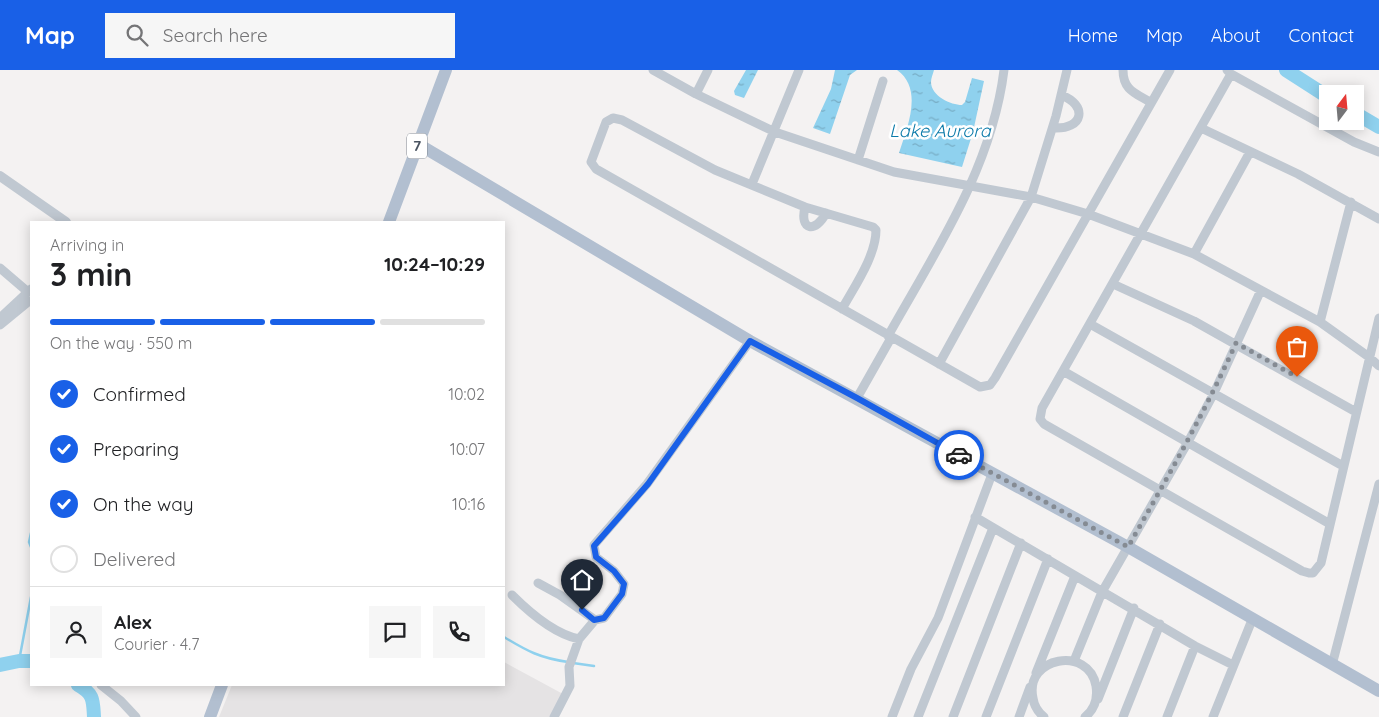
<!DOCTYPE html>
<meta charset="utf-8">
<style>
:root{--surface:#fff;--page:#f6f6f6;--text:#202124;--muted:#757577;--line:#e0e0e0;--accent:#1960e7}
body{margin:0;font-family:Quicksand,sans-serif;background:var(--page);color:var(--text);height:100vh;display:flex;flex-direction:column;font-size:19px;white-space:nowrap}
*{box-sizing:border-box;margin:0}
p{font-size:16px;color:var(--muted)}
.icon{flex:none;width:28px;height:28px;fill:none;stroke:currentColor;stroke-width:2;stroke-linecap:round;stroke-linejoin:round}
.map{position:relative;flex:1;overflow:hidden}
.sheet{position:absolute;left:30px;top:151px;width:475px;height:465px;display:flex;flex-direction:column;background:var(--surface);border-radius:0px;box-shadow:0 2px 12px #0003}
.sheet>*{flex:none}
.needle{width:32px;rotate:16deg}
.fabs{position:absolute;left:1319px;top:15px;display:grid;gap:10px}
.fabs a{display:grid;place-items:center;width:45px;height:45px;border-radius:0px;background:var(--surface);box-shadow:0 2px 12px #0003;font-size:25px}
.pin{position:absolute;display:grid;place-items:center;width:42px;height:42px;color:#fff;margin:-51px -21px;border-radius:50% 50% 50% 0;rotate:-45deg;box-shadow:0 0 5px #0007}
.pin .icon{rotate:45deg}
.courier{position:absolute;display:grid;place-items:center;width:50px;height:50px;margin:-25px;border:4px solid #1960e7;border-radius:50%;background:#fff;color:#222;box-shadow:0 1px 6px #0007}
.head em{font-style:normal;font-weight:700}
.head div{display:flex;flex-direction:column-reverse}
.head{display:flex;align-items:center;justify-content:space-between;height:85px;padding:0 20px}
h1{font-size:32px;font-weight:700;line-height:38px}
.bar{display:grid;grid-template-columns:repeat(4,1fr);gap:8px 5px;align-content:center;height:60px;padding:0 20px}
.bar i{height:6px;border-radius:4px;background:var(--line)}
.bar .current{background:var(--accent)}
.bar p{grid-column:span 4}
.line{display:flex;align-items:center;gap:12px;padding:0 20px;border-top:1px solid var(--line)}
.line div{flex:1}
.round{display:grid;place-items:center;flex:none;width:52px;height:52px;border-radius:0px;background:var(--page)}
ol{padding:0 20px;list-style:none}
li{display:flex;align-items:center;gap:15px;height:55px}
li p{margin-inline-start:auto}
li .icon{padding:5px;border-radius:50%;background:var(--accent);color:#fff;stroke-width:4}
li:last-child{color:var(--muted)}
li i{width:28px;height:28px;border:2px solid var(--line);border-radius:50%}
header{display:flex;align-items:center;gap:30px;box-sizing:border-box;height:70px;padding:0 25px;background:var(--accent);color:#fff}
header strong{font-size:24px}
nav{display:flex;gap:28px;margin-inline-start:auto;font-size:18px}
.search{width:350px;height:45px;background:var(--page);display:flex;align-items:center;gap:12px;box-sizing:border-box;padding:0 18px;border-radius:0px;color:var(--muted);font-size:19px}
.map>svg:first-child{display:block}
</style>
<header>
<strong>Map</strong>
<div class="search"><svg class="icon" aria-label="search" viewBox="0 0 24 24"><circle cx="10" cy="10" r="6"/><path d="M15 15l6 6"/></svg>Search here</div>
<nav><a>Home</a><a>Map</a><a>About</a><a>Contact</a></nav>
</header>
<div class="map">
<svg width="1379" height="647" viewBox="0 0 1379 647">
<defs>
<pattern id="water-ripples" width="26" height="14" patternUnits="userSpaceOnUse" patternTransform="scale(1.25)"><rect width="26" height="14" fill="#8fd1ee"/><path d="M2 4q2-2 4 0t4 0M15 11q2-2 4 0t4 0" fill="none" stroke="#77acc4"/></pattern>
</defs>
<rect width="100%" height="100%" fill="#f4f2f2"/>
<path fill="#e5e3e4" d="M504,592L563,624L552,647H219L232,615H504Z"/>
<path fill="url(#water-ripples)" d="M746,0H758L744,28L735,25L734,21Z
M835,0H857L850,5L830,64L813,58L831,19Z
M897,0H934C933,4 931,8 931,12C931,26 951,35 962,35L965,32L972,8L984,11L973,62L962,97L899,83C907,58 924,19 897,0Z"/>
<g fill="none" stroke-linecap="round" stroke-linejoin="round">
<path stroke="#8fd1ee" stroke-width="2.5" d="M31,463L29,472L31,477
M504,567C527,581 540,588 568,592
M19,591L31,527
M573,593L594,596"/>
<path stroke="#8fd1ee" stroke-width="14" d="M1286,0L1328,27
M1355,43L1379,57
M0,595L19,591H31
M78,615C94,624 93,630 94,647"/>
<path stroke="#c0c8d1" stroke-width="9" d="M653,0L696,24L775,62L894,102L1031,127L1088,144L1194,184L1320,252L1369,287L1379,296
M1123,0C1123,20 1135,23 1150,32
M1227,0L1231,4L1354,72L1379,82
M1231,4L1042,338L1040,349L1044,354L1302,501L1309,503H1313L1321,493L1379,248
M696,24L708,0
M1053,58C1084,60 1088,35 1061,25
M1201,58L1298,104L1379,149
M858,90L883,11
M752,114L799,0
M805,137C799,161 816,163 826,143
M1194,184L1250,82
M0,198L28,222
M1113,214L1194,251L1356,342
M842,239C854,217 876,186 876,160L873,157L805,137L715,100L622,50L613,48L606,52L591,92L596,99L973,313L980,317L990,315L995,308L1170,0
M0,248L31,219
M1320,252L1351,132
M1090,254L1343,396
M0,255L28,232L31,231
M888,266C935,182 992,98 1004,0
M939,294L1031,127L1056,46L1067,0
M1063,301L1330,454
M857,328L891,268
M975,447L1195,576L1233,595
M538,513L560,525L595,550
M512,525C530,543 554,564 579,569L595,550L604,548L622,524L624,514L614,501L596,487L594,475L647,414L750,271
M1074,591L1102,522L1188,372L1214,323L1261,220
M1332,595L1379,414
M1036,603L1075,506
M101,615L121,631L136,647
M1098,629L1134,538
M554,647L570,616L569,597L579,569
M892,647L911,599L938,548L992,404
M918,647L993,458
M953,647L1021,473
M986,647L1048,489
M1019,647L1030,617
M1044,647C1038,642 1034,636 1033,628C1024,587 1089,575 1096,616C1098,629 1095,639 1085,647
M1123,647L1160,554
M1167,647L1195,576
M1213,647L1252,550"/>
<path stroke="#c0c8d1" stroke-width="10" d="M0,106L66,152"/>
<path stroke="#b2bfd0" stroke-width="12" d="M418,74L750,271L1128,477L1379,621
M389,152L446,0
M210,647L222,615"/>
</g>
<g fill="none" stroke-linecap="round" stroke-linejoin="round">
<path stroke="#858b93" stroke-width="5" stroke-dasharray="0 9" d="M959,385L1128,477C1166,410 1204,344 1236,273L1297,307"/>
<path stroke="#1960e7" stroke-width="6" d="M582,540L594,550L604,548L622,524L624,514L614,501L596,487L594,476L648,414L750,271L857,328L959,385"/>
</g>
<g text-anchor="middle" stroke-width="5" stroke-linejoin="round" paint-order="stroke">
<rect fill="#fff" stroke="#808790" stroke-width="1" x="407" y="63.5" width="20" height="25" rx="4"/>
<g font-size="15" font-weight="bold" fill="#495360">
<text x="417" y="81">7</text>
</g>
<g font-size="18" font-style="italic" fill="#0b7aa9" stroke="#fff">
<text x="940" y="67">Lake Aurora</text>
</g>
</g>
</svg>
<div class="fabs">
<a><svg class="needle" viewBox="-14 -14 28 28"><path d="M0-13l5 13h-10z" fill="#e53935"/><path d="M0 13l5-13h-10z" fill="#757577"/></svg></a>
</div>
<div class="pin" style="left:1297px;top:307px;background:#ea580c"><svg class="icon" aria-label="bag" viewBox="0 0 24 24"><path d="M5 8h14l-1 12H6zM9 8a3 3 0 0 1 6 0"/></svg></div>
<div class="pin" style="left:582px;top:540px;background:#1f2937"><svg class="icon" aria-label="home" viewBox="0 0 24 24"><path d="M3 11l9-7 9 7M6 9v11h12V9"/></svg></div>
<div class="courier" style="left:959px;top:385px"><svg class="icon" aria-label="car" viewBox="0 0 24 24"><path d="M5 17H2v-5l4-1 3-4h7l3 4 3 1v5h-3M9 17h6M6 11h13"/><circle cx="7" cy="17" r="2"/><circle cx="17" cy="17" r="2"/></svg></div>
<section class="sheet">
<div class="head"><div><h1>3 min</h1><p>Arriving in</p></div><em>10:24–10:29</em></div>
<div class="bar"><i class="current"></i><i class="current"></i><i class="current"></i><i></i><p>On the way · 550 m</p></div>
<ol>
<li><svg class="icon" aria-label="check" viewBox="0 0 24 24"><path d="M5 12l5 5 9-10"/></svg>Confirmed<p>10:02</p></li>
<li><svg class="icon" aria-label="check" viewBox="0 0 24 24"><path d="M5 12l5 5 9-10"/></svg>Preparing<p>10:07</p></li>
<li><svg class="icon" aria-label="check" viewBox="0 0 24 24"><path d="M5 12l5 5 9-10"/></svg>On the way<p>10:16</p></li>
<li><i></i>Delivered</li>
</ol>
<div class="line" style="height:90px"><a class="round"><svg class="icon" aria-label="person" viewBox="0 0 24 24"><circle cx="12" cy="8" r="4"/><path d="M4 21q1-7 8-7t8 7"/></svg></a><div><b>Alex</b><p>Courier · 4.7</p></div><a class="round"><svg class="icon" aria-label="chat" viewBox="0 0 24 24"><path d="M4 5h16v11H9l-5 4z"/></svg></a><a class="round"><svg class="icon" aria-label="phone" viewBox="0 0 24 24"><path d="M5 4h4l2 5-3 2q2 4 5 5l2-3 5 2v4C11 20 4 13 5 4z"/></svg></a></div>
</section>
</div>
